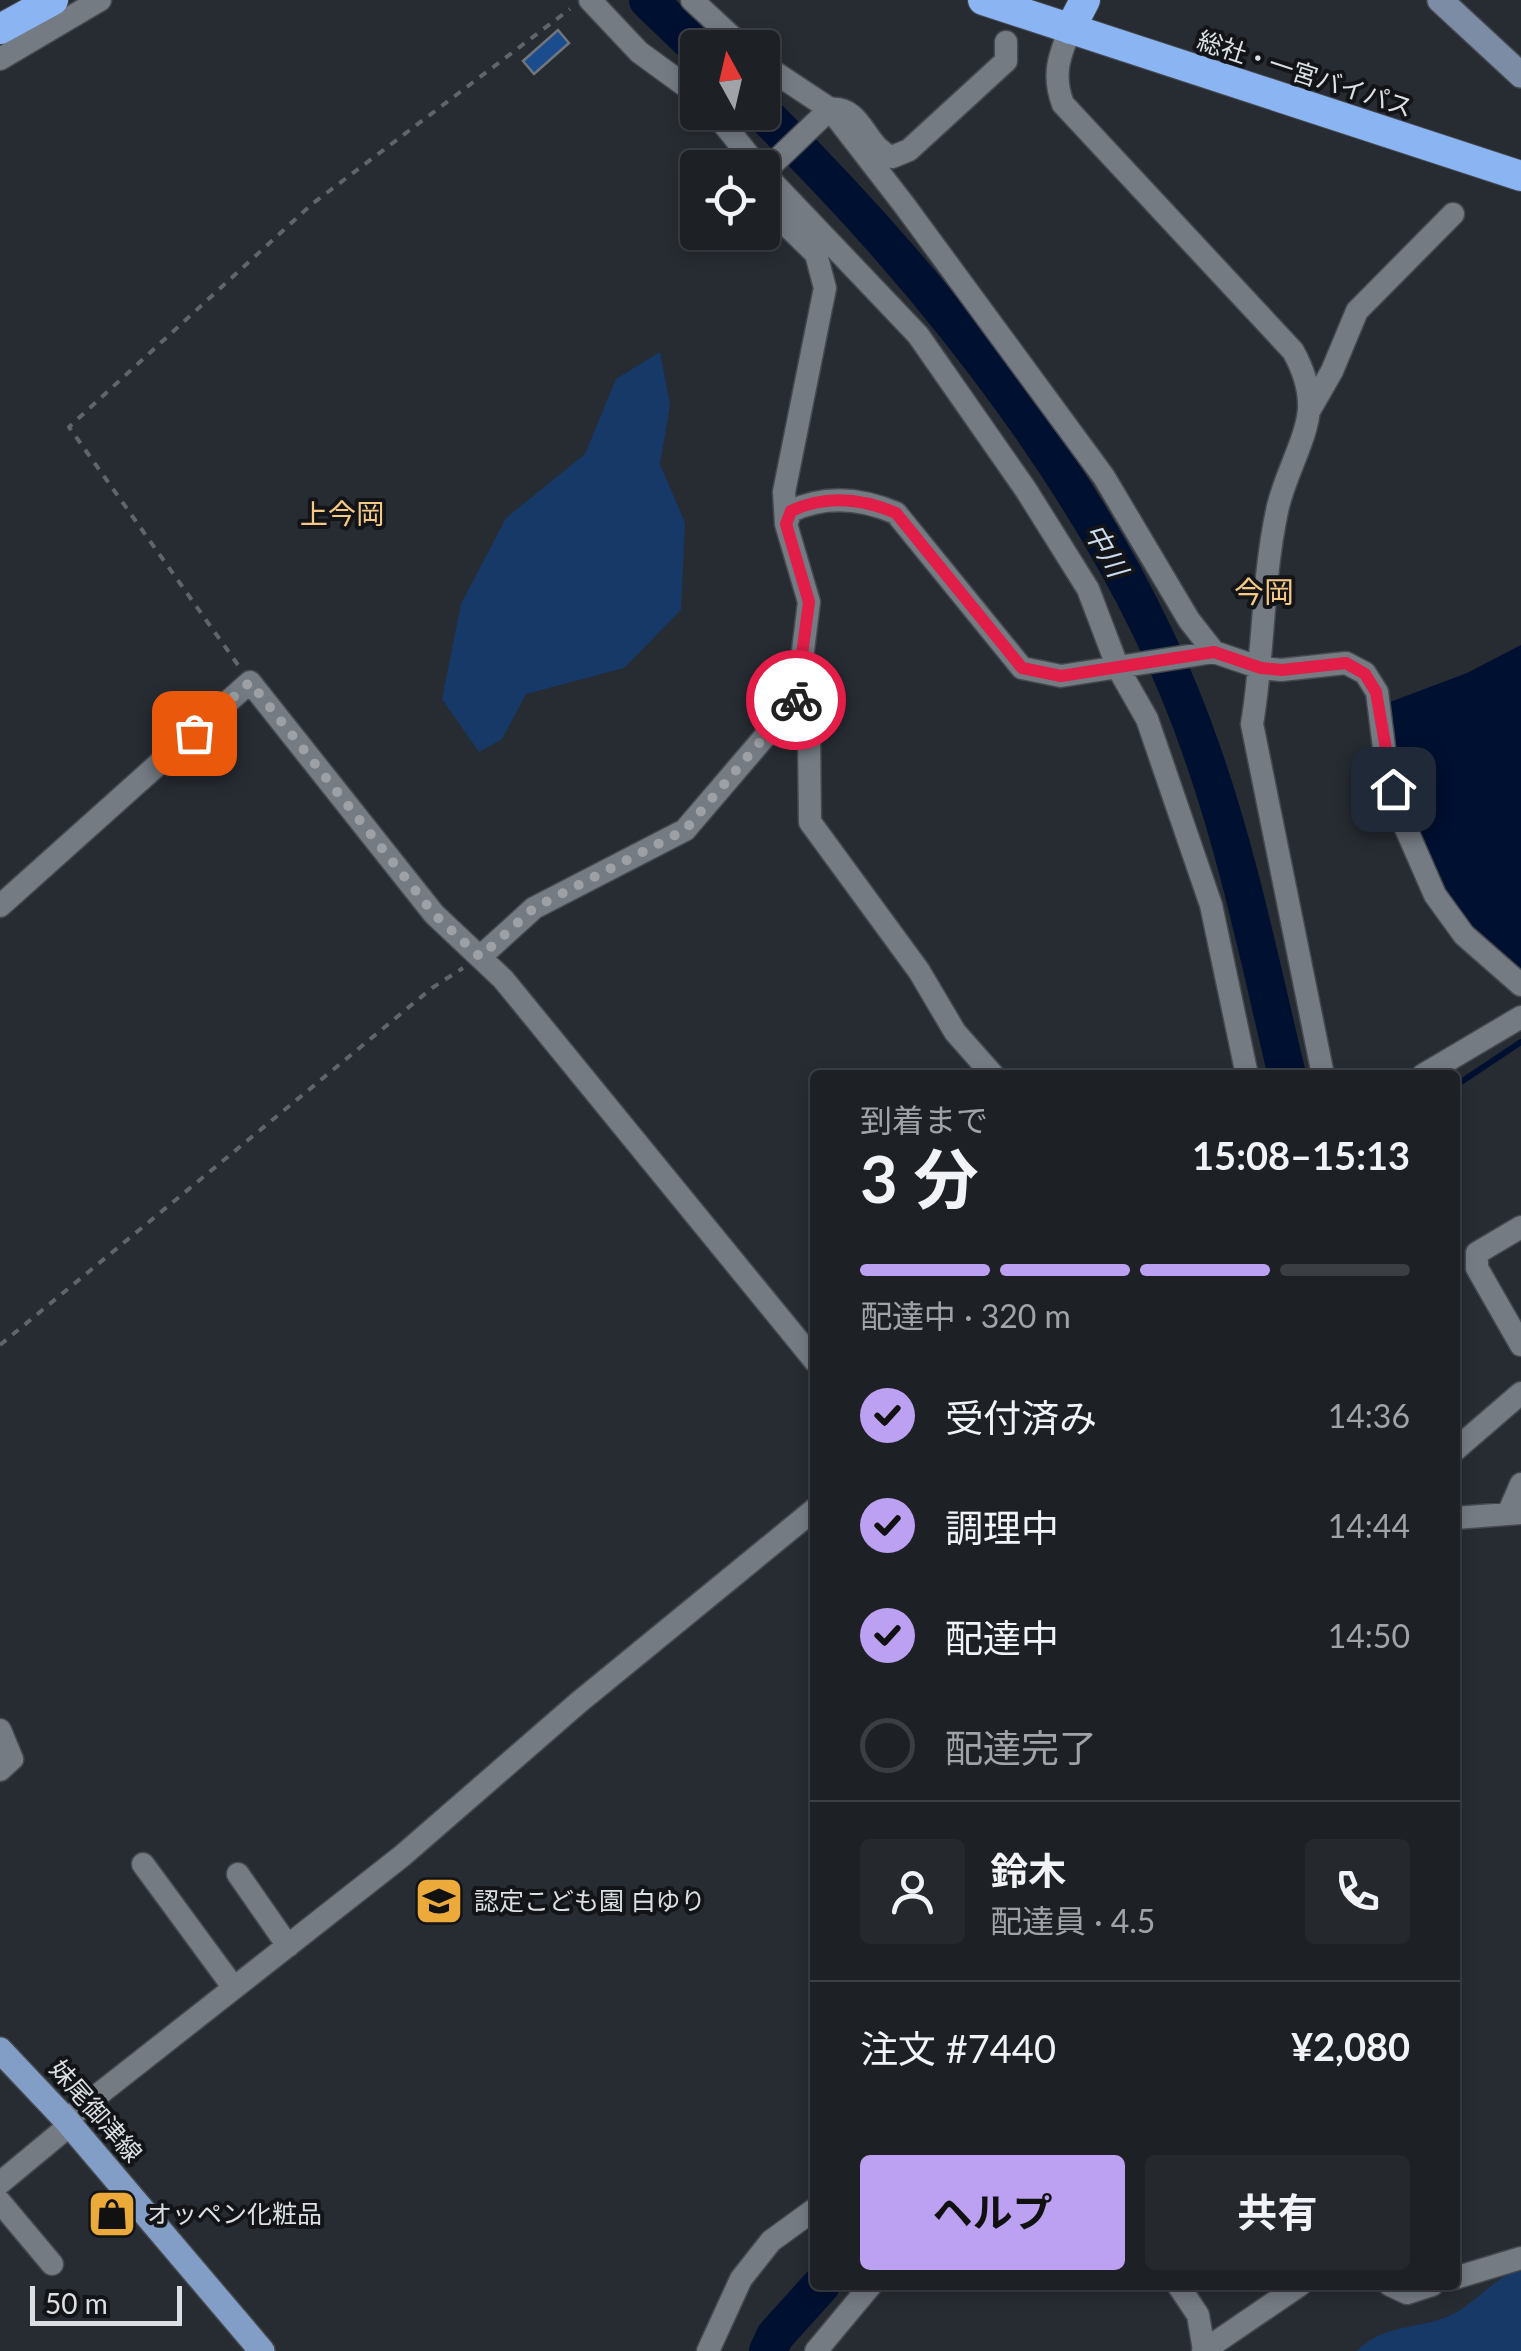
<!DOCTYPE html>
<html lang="ja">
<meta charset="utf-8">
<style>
:root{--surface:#1d2126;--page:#25292e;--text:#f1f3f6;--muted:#a0a3a7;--line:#3b3e43;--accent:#bca0f2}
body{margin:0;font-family:Lato,"Noto Sans JP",sans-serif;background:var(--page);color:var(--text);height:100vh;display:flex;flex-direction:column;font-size:38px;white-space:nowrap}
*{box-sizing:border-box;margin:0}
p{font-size:32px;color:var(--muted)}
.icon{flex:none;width:55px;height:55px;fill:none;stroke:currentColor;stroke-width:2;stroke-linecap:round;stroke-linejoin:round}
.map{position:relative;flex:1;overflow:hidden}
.sheet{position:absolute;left:810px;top:1070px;width:650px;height:1220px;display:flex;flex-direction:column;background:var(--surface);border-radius:10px;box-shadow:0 5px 15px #0003,0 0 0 2px var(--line)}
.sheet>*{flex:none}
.needle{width:65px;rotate:352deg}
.tools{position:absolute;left:680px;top:30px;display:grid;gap:20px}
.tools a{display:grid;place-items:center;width:100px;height:100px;border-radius:10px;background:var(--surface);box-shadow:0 5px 15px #0003,0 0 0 2px var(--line);font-size:50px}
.scale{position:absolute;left:30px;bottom:25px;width:152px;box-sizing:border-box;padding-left:10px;border:5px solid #dce0e4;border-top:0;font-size:28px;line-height:35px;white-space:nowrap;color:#dce0e4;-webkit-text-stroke:8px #121417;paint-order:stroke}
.pin{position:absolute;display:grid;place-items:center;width:85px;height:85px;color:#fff;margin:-42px;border-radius:20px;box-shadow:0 5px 15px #0006}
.courier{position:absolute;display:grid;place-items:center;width:100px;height:100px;margin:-50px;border:8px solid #e11d48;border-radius:50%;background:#fff;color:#222;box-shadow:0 2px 12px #0007}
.headline em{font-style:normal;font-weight:700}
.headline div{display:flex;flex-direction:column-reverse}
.headline{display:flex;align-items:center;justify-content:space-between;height:170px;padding:0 50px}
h1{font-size:65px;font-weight:700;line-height:75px}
.bar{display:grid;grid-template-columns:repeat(4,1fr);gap:15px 10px;align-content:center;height:120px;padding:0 50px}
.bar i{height:12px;border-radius:8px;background:var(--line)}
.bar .active{background:var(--accent)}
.bar p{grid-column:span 4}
.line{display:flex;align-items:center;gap:25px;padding:0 50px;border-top:2px solid var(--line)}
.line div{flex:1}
.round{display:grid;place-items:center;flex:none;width:105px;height:105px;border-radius:10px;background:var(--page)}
ol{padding:0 50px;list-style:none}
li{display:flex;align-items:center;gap:30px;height:110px}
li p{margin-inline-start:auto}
li .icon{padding:10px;border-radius:50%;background:var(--accent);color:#111;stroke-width:4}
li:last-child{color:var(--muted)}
li i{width:55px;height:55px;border:5px solid var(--line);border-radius:50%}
.action{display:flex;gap:20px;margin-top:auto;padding:20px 50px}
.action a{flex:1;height:115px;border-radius:10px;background:var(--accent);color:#111;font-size:40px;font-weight:700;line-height:115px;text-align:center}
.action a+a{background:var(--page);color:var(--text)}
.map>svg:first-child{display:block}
</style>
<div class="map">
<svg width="1521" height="2351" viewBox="0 0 1521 2351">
<rect width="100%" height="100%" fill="#272c33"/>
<path fill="#163968" d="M660,352L670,405L660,464L685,523L681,610L624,668L526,694L502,739L479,752L442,699L461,604L506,518L585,454L616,379Z
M1521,2268V2351H1357C1386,2321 1424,2331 1457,2312C1480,2298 1494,2279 1521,2268Z"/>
<path fill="#001031" d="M1521,645V974C1497,953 1466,930 1449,902C1412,846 1390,768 1390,702L1467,673Z"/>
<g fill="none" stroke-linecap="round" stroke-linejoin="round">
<path stroke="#001031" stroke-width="6" d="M1455,1086L1521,1042"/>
<path stroke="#001031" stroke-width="38" d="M648,0L698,48
M762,112C939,286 1121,515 1202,752C1239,857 1261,967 1287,1075
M768,2351L775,2336L821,2285"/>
</g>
<path fill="#1a4c8e" stroke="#70767e" stroke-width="2.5" d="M558,30L569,43L534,74L523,61Z"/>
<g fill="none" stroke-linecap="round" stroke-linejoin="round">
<g stroke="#45494f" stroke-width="25">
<path id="street" d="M590,0L639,52L698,95
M692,0L744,48
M1070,29C1059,57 1052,75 1063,104L1293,351C1303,369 1310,387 1309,409C1307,439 1283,479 1277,511C1262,581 1264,653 1252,724L1323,1075
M0,59L100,0
M762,64L830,109L905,206L1104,477L1189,620L1214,652
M714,112L759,168
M762,171L918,335L1026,490L1088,589L1118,668L1147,719L1211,905L1247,1075
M762,174L830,109C863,106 864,147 892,157L909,150L1006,61V42
M762,201L816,254L825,288L784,492L786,524
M1309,411L1332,371L1357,311L1453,214
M797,699L809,734L810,822L919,971L955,1032L993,1075
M0,906L250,682L434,914L503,979L815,1361
M480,957L534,908L685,830L797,699L809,602L786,524L791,511C825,495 861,498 896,513L1022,668L1061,676L1214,652L1261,668L1281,670L1346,663L1365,673L1377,692L1386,763L1400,815L1435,895L1464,935L1521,985
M1423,1075L1521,1017
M1521,1227L1477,1253V1268L1521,1345
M1455,1450L1521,1393
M1508,1514L1521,1484
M1455,1518L1521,1513
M0,1730L12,1759L0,1770
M143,1864L234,1988
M238,1874L288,1946
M66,2120L402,1856L578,1703L815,1509
M0,2183L70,2125
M0,2202L52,2264
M1455,2278L1521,2258
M1178,2285L1198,2315L1204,2350
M1390,2285L1407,2293L1432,2285
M708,2351L741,2279L771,2241L815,2209
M816,2351L871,2285
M1203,2351L1300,2285"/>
</g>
<g stroke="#45494f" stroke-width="28">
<path id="secondary" d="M1440,0L1521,75"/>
</g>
<g stroke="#45494f" stroke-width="28">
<path id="primary" d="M0,2050L66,2120L262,2351"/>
</g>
<g stroke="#45494f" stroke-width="32">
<path id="highway" d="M983,0L1521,176
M0,29L53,0
M1070,29L1085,0"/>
</g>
<path stroke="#60656b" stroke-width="4" stroke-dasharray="8 8" stroke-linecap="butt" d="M238,665L69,427L312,204L570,9
M0,1345L432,988L463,968"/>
<use href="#street" stroke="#757b83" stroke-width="22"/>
<use href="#secondary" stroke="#7b8ca4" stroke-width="25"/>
<use href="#primary" stroke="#829ec6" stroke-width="25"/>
<use href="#highway" stroke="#8ab5f2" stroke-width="30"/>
</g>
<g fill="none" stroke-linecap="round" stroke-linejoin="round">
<path stroke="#9da1a6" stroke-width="10" stroke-dasharray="0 18" d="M194,733L250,682L434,914L480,957L534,908L685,830L796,700"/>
<path stroke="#e11d48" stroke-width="12" d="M796,700L809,602L786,524L791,511C825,495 861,498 896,513L1022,668L1061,676L1214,652L1261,668L1282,670L1346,663L1365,674L1376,692L1393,789"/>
</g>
<defs>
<g id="school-square" transform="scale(2.5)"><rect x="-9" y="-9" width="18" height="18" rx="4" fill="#ebaa39" stroke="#121417"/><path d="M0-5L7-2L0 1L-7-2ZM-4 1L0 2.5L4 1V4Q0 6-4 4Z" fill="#111"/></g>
<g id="shop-square" transform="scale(2.5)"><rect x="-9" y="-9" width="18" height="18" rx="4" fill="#ebaa39" stroke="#121417"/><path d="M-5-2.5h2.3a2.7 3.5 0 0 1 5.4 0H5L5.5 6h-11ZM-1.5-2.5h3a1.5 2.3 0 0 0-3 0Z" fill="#111"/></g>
</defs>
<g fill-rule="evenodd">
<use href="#school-square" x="439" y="1901"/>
<use href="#shop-square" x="112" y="2214"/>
</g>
<g text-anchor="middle" stroke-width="8" stroke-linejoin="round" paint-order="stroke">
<g font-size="25" fill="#dce0e4" stroke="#121417">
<text transform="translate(1305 74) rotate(18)" y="9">総社・一宮バイパス</text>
<text transform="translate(96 2111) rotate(49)" y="9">妹尾御津線</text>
</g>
<g font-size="25" fill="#dce0e4" stroke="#121417" text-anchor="start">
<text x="474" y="1910">認定こども園 白ゆり</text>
<text x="147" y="2223">オッペン化粧品</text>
</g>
<g font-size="28" fill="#f5c884" stroke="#121417">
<text x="342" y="524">上今岡</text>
</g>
<g font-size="28" font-style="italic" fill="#cbd9ec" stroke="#121417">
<text transform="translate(1106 550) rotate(60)" y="10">中川</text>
</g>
<g font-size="30" fill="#f5c884" stroke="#121417">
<text x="1264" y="603">今岡</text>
</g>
</g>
</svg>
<div class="tools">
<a><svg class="needle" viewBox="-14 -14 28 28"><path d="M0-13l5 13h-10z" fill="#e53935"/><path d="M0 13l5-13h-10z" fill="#a0a3a7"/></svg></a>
<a><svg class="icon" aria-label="locate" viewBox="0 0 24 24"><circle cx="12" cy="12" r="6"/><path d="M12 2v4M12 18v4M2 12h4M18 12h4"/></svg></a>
</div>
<div class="scale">50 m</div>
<div class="pin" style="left:194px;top:733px;background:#ea580c"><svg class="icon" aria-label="bag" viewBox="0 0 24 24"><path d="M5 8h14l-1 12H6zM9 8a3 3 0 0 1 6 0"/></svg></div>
<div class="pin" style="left:1393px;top:789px;background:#1f2937"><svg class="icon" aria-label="home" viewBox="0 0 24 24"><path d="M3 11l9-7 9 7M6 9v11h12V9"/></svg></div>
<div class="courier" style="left:796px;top:700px"><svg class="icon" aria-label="bike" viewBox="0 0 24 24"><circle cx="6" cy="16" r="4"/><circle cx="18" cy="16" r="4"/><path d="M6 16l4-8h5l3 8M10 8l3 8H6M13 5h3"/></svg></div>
<section class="sheet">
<div class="headline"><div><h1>3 分</h1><p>到着まで</p></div><em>15:08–15:13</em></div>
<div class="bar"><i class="active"></i><i class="active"></i><i class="active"></i><i></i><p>配達中 · 320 m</p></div>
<ol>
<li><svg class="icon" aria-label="check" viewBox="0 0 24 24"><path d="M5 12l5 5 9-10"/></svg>受付済み<p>14:36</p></li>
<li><svg class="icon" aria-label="check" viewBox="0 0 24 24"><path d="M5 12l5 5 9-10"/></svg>調理中<p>14:44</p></li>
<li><svg class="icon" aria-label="check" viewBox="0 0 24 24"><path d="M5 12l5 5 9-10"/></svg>配達中<p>14:50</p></li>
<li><i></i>配達完了</li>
</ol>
<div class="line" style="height:180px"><a class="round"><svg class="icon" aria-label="person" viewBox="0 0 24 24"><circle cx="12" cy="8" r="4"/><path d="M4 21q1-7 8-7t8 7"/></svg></a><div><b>鈴木</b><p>配達員 · 4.5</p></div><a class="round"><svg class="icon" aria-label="phone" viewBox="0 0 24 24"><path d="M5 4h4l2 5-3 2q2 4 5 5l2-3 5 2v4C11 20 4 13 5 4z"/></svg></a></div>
<div class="line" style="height:130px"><div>注文 #7440</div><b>¥2,080</b></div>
<div class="action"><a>ヘルプ</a><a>共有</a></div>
</section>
</div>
